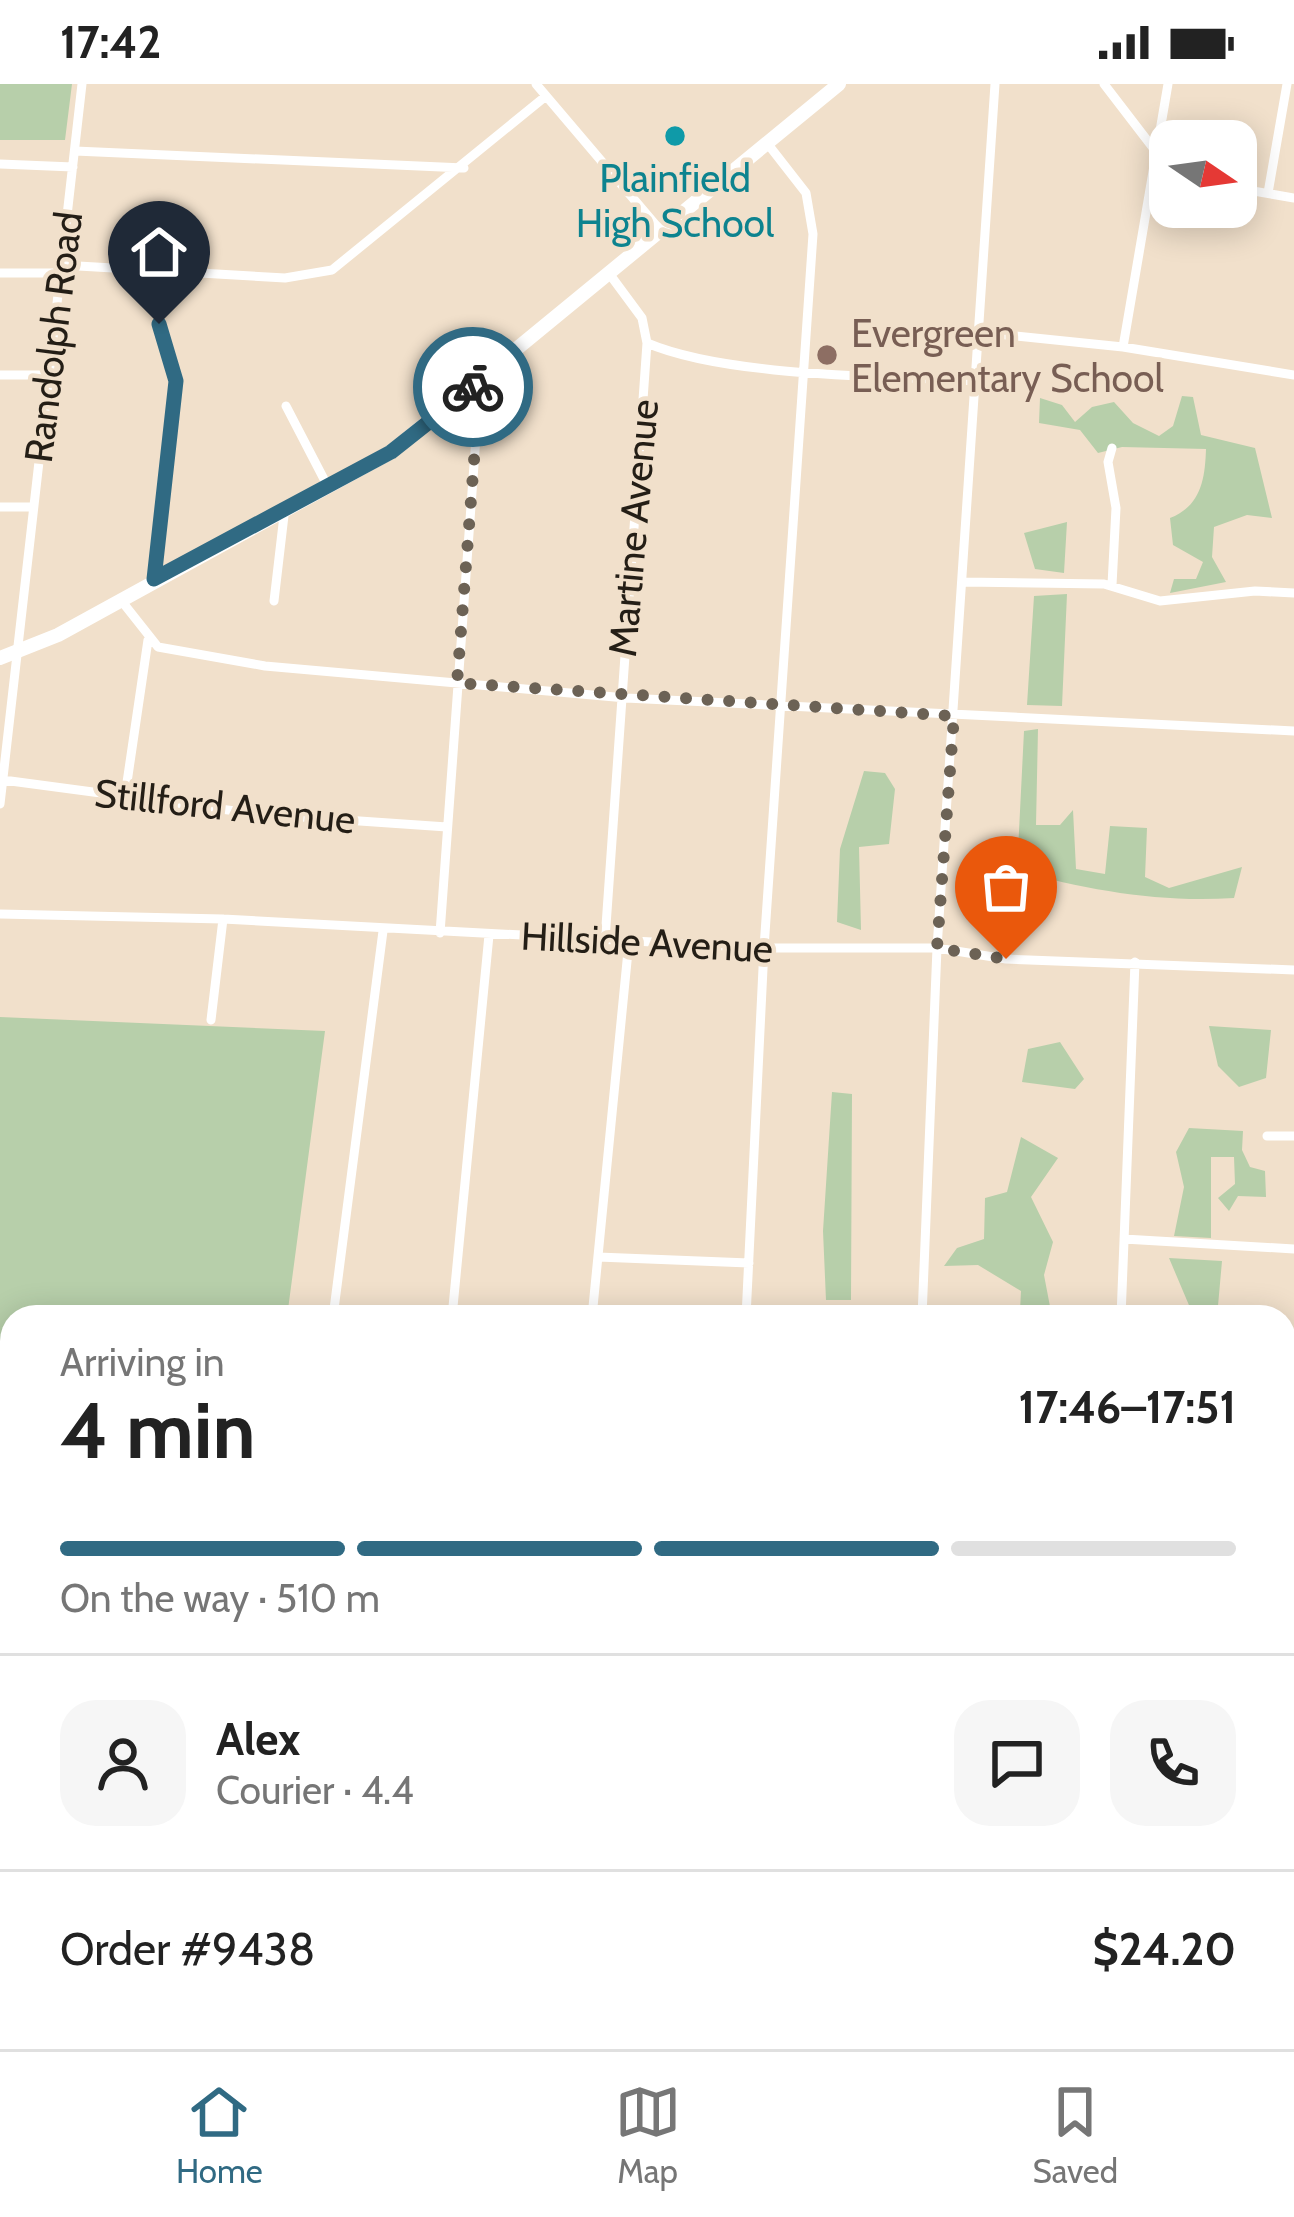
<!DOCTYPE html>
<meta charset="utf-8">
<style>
:root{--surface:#fff;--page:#f6f6f6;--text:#222;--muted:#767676;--line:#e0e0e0;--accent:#306a83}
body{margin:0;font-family:Cabin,sans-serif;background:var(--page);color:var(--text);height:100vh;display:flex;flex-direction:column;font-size:45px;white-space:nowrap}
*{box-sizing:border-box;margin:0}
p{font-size:39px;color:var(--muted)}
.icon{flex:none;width:66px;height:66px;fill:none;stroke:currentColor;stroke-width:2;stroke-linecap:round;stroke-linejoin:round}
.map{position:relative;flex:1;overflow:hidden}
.details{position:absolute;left:0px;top:1221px;width:1296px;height:744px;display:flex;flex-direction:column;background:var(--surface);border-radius:36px 36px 0 0;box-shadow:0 6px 30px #0003}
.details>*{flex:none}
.needle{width:78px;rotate:103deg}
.tools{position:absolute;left:1149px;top:36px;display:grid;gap:24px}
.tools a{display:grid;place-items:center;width:108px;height:108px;border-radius:24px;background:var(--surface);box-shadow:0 6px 30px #0003;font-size:60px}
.pin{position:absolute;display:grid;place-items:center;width:102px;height:102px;color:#fff;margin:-123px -51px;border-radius:50% 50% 50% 0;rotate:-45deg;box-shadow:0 0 12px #0007}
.pin .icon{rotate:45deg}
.courier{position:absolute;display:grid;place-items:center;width:120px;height:120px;margin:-60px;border:9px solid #306a83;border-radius:50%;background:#fff;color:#222;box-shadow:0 3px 15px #0007}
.summary em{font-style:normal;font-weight:700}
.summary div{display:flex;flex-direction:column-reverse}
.summary{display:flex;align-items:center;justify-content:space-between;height:204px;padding:0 60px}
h1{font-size:78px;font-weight:700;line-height:90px}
.bar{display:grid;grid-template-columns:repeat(4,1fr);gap:18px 12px;align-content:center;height:144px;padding:0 60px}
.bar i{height:15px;border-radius:9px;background:var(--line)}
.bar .current{background:var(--accent)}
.bar p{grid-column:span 4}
.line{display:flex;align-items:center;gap:30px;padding:0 60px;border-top:3px solid var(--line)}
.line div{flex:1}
.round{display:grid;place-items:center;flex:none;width:126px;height:126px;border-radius:36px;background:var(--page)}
.status{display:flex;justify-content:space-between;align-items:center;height:84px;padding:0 60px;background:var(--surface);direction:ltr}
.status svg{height:33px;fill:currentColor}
.menu{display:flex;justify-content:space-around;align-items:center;height:168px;border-top:3px solid var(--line);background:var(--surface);font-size:33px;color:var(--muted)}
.menu a{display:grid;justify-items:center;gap:6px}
.menu .current{color:var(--accent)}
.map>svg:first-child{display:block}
</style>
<div class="status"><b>17:42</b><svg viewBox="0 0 49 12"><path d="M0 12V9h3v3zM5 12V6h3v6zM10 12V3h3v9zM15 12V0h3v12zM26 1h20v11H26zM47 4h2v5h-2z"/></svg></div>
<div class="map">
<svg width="1294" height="1965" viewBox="0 0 1294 1965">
<rect width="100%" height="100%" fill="#f1e0cb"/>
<path fill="#b7cfaa" d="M0,0H72L65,56H0Z
M1182,312L1193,313L1201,351L1255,364L1272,434L1247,431L1214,443L1212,473L1226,498L1170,509L1174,495H1196L1203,478L1173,461L1170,434C1201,422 1205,395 1206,365L1122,363L1098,369L1080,346L1039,339L1040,314L1062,321L1075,338L1092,323L1114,318L1133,339L1159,352L1173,342Z
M1067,438L1064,489L1035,485L1024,449Z
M1067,510L1062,622L1027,621L1034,512Z
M1038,645L1036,741H1060L1073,726L1076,785L1105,790L1110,742L1147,744L1145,793L1169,804L1242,783L1234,814C1159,819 1089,806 1017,787L1024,647Z
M864,687L885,689L895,705L889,760L859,763L861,846L837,838L840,765Z
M0,933L325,947L287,1233H12V1384L7,1336H0Z
M1209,942L1271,946L1266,994L1239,1003L1218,982Z
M1060,958L1084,995L1075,1005L1022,998L1028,965Z
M832,1008L852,1010L851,1216H826L823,1147Z
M1189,1044L1243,1047L1242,1066L1250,1083L1265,1087L1266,1113L1238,1112L1229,1127L1218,1114L1235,1100L1234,1073H1211V1154L1174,1152L1184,1103L1176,1068Z
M1021,1053L1058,1074L1031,1113L1053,1158L1044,1191L1052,1233H999L1000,1227H1020L1021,1207L978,1181L944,1182L957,1164L984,1155L985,1114L1007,1108Z
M1169,1174L1222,1177L1217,1233H1194Z
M12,1415V1513L0,1517V1420Z
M831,1953H931L923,1965H836Z"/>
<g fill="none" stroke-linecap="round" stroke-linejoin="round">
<path stroke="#fff" stroke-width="9" d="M536,0L660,146
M1104,0L1170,86
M75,67L464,84
M0,80L73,83
M1236,104L1294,114
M1268,109L1287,0
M61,181L285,194L332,186L546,12
M0,189H61
M978,248L1123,263L1294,291
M647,259C727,293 886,292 976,297
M1123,263L1168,0
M0,291H49
M286,322L327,401
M0,423H33
M154,495L176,297L159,240L165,187
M963,498L1104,500L1160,517L1255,507L1294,509
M1112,501L1116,424L1108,378L1112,364
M120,515L158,563L265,582L626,614L1294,647
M274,517L285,423
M3,696L258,730L447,743
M125,712L148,556
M0,720L82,0
M0,830L223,835L764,864H937L1006,875L1294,886
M440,849L480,298
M605,856L647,259L642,234L608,188
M211,936L223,835
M1267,1052H1294
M1124,1155L1294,1165
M598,1173L749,1179
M333,1233L383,847
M452,1233L489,851
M592,1233L629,857
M746,1233L764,864L813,150L806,109L767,59
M922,1233L937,864L995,0
M1121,1233L1135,878
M0,1560L12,1556
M0,1573L12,1608
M1284,1615L1294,1610
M1284,1746L1294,1739
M0,1761L12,1767
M1284,1854L1294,1862
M0,1873L12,1866
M994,1953L1004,1965
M1180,1953L1194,1965
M379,1965H407
M922,1965L930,1953"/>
<path stroke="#fff" stroke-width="12" d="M0,1414L12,1409
M1284,1429L1294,1426
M491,1965L493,1953"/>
<path stroke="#fff" stroke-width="14" d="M0,574L58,551L391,368L839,0"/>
</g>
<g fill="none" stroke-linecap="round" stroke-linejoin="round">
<path stroke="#6c6255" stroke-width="12" stroke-dasharray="0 21.6" d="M473,303L480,298L457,599L954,632L937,864L1006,875"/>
<path stroke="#306a83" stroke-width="15" d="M159,240L176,297L154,495L391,368L473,303"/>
</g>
<circle fill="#0f9aa8" stroke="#f1e0cb" stroke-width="4.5" cx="675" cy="52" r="12"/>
<circle fill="#8d6e63" stroke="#f1e0cb" stroke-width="4.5" cx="827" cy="271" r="12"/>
<g text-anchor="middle" stroke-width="9" stroke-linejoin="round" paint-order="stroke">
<g font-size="39" fill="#0d838f" stroke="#f1e0cb">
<text x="675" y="108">Plainfield<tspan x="675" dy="45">High School</tspan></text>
</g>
<g font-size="39" fill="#785e54" stroke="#f1e0cb" text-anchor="start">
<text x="851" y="263">Evergreen<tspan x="851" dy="45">Elementary School</tspan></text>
</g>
<g font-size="39" fill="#241e16" stroke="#f1e0cb">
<text transform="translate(53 253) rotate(-83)" y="14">Randolph Road</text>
<text transform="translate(633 444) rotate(-85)" y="14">Martine Avenue</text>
<text transform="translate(225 722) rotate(6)" y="14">Stillford Avenue</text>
<text transform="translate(647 858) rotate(3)" y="14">Hillside Avenue</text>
</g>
</g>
</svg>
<div class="tools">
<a><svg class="needle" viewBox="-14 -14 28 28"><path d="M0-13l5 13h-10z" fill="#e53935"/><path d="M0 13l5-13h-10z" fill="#767676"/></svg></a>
</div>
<div class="pin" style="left:1006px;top:875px;background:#ea580c"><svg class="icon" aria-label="bag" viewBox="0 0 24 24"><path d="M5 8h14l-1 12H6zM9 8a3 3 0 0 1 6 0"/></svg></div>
<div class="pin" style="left:159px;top:240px;background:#1f2937"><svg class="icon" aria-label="home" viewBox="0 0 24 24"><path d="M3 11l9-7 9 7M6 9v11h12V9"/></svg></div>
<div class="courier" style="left:473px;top:303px"><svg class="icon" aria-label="bike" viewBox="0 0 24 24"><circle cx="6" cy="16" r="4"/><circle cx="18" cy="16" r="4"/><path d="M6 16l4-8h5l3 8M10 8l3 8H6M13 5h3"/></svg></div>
<section class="details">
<div class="summary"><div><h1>4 min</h1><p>Arriving in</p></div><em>17:46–17:51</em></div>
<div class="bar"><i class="current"></i><i class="current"></i><i class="current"></i><i></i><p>On the way · 510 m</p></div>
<div class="line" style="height:216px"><a class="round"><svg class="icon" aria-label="person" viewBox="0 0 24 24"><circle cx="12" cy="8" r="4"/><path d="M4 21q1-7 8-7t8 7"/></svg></a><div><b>Alex</b><p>Courier · 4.4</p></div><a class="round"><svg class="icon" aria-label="chat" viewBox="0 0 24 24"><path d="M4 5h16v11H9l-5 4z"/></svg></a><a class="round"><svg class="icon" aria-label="phone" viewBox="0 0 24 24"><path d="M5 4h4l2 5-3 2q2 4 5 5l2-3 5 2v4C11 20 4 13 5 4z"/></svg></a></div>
<div class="line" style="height:156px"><div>Order #9438</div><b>$24.20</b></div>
</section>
</div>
<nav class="menu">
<a class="current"><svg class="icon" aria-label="home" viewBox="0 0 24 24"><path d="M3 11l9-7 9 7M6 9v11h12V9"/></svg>Home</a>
<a><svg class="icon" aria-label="map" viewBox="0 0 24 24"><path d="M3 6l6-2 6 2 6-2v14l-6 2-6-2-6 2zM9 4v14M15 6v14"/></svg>Map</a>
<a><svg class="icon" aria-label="saved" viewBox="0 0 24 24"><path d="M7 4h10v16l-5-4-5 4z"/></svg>Saved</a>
</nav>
